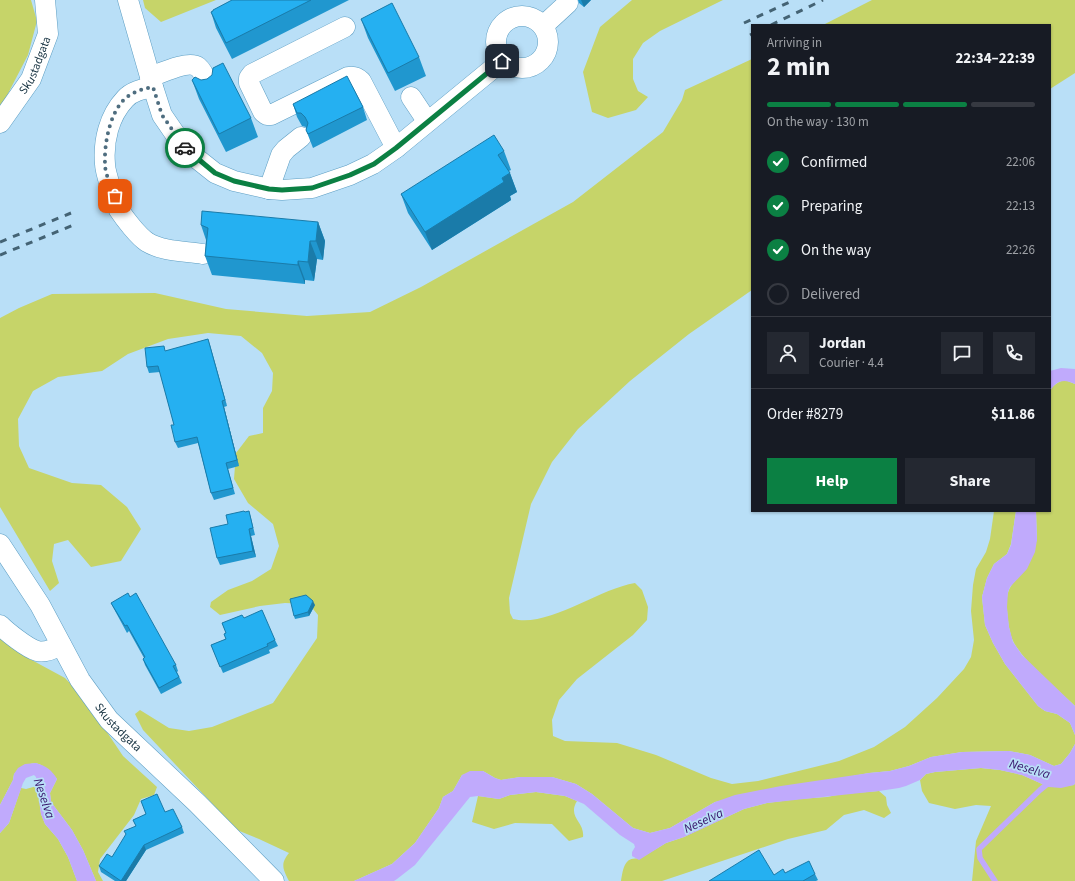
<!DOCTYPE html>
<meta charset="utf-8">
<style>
:root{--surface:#171b24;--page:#242831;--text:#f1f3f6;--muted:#9ea1a6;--line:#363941;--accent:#0b8043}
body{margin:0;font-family:"Source Sans 3",sans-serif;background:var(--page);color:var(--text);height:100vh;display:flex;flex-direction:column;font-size:15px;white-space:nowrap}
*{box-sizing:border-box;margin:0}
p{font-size:13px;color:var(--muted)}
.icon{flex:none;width:22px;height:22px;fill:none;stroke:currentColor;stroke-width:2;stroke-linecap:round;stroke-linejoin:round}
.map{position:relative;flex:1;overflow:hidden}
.side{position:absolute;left:751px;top:24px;width:300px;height:488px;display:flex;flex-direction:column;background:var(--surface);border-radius:0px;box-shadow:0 1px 3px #0004}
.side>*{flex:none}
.pin{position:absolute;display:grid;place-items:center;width:34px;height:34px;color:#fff;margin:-17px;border-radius:8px;box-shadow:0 2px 6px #0006}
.courier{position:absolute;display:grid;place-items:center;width:40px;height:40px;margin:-20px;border:3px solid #0b8043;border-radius:50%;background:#fff;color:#222;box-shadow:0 1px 5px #0007}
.head em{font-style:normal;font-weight:700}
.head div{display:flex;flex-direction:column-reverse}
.head{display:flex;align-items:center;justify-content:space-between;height:68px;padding:0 16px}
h1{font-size:26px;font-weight:700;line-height:30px}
.bar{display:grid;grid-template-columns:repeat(4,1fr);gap:6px 4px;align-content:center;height:48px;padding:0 16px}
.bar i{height:5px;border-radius:3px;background:var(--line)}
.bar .on{background:var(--accent)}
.bar p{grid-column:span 4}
.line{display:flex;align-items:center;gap:10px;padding:0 16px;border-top:1px solid var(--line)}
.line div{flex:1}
.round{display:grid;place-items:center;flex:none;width:42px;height:42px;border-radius:0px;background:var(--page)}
ol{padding:0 16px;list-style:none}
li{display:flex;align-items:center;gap:12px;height:44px}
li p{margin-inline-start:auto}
li .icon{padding:4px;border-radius:50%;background:var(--accent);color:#fff;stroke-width:4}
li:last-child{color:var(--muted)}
li i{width:22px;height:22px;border:2px solid var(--line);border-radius:50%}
.button{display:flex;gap:8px;margin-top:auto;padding:8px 16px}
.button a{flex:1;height:46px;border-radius:0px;background:var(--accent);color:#fff;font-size:16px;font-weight:700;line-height:46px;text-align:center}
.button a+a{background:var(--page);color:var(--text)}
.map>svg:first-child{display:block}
</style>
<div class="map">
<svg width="1075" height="881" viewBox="0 0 1075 881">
<rect width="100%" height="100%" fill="#b9dff7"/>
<path fill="#c6d469" d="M0,0H31L37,21L28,55L0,109Z
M143,0H216L161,22L145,8Z
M632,0H723L660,31L643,43L633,59V79L638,91L648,97L636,110L608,118L592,112L583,72L600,27Z
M872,0H1075V73L1050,89V25H823Z
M752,59V290L689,334L630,381L578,429L552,462L531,504L509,598L510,613L513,619C548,628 598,589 635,583L642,590L648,607L647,620L633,635L577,679L559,700L552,720L553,736L565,741L617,743L656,755L711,778L732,784L758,781L839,761L874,747L905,727L937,698L964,669L971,657L974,640L971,611L973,585L976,569L986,552L990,539L994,511H1016L1011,544L1007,554L994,564L987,578L982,597L985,625L993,643L1005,664L1038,706L1045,711L1057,714L1070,723L1075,735V744L1070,753L1061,764L1054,766L1030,755L1009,751L962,752L931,757L909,766L890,771L869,773L715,802L670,828L650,833L633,828L592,794L576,784L552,777H520L501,780L495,778L483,771L462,775L453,791L443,797L439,808L415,843L392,864L354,881H289C283,869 280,864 289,853L259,839L237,830L143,730L135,714L140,710L169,728L189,731L212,727L273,703L317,638L318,615L309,604L285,603L260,606L220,615L210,607L211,602L228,590L252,581L271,569L279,546L273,524L248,503L234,479L236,453L249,436L263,433V408L272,391L273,373L262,353L241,336L208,333L168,339L128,354L102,371L58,377L33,391L18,419L19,446L29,468L72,483L101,485L127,507L141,529L121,561L91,567L68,540L54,544L52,561L59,583L50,591L0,507V318L19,308L52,294L155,293L226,309L307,316L370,312L421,287L573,202L663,132L682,100L685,90Z
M1065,380L1075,384V706C1057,689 1026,664 1014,643C1009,633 1008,621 1007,610C1006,599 1007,589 1015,581L1037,540L1036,511H1050V391C1054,384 1058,382 1065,380Z
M0,638L28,658L65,678L84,698L123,756L157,787L154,795L141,799L134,815L100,859L98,872L103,881H96L83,850L72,830L51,802L50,793L57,779C40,761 34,757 14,774L13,780L0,805Z
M981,768L1000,770L1022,775L1049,787L1074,785L1075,783V881H972L976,841L991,806L976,805L955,809L929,803L922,791L920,780L926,774L935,772Z
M37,786L41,814L45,824L58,839L68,857L77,881H0V833L9,823L21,788L26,789Z
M879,791L886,797L887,805L891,813L884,818L864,810L844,815L826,830L788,839L662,881H621C623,870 624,856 639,859L666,843L684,837L744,809L767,803L798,799L827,797L842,794Z
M536,792L565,796L577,801C567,817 585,822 583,837L569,841L552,824L515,823L494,829L472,822L478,796L499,799L510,795Z"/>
<path fill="#c0aafc" d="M1061,368L1075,369V384C1064,379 1057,380 1050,391V371Z
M1016,511H1036L1037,540L1035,552L1027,569L1010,587L1008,592L1007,607L1009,627L1013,642L1022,655L1075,706V783L1074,785L1061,788L1049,787L1022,775L1000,770L981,768L935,772L926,774L920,780L906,786L899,788L879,791L767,803L744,809L684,837L666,843L639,860L632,856V852L635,847L634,844L620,835L584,804L565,796L536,792L510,795L499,799L478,796L470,797L415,865L397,879L394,881H354L392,864L415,843L439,808L443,797L453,791L462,775L470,771H483L495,778L501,780L520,777H552L576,784L592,794L633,828L650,833L670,828L715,802L735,795L781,786L869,773L890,771L909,766L931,757L962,752L1009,751L1030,755L1054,766L1061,764L1070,753L1075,744V735L1070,723L1057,714L1045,711L1038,706L1005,664L993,643L985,625L982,597L987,578L994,564L1007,554L1011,545Z
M36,763C46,766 52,770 57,779L50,793L51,802L72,830L83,850L96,881H77L68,857L58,839L45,824L41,814L36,777L34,775L26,778L23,783L9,823L0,833V805L13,780L14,774L18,768L25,764Z"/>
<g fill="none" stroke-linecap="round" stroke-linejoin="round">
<path stroke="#c0aafc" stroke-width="5.5" d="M995,881L980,858L979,849L1040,790L1051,781"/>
<g stroke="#5d9ec3" stroke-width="21">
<g id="minor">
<path d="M128,0L153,87L162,115L186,150L215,173L234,181L269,189L282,190L312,188L350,175L373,164L396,148L502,61"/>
<circle cx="522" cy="42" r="26"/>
<path d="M543,26L568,3"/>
<path d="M345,27L252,74L249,78V83L263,112L267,115H271L348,77C353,76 357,77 361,81L396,148"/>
<path d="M150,77C161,73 189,60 198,67C204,72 206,80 209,87"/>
<path d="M153,87C143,89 132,91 125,99C109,116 103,141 105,164C105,172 115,202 119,210C125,219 138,236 147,242C164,252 184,251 203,254"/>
<path d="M411,97L427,121"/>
<path id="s1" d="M0,123L31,79L48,34L45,0"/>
<path d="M269,189L281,155L286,149L301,137"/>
<path id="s2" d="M0,544L40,605L80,680L109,720L197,803L274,881"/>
<path d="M0,625C7,632 27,648 37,651C45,653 54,649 61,645"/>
</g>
</g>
<use href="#minor" stroke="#fff" stroke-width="20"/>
<path stroke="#446374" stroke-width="3" stroke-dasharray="7 7" stroke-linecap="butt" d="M744,23L794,0
M771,25L823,0
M750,35L752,34
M0,242L71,213
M0,255L76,224"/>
</g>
<path fill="#2097cf" d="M232,0H349L232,59L216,28L211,12Z
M578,0H591L584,7L579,3Z
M361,19L419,57L426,76L395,91L368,38Z
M192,80L251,118L258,137L226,152L199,99Z
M293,104L363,107L367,120L313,148L306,130V127L302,126L297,117Z
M504,151L511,170L509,171L517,192L510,196L511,200L432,250L408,213L401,194Z
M318,222L325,241L323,260L317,259L314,281L305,280V284L212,275L205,256L206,240L201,225Z
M208,339L227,406L224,407L239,466L228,469L235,494L214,500L211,493L198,443L178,448L175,442L174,425L160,372L149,373L147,367L166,351Z
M249,511L251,518L255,535L251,536L256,557L220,565L217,558L228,524L245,512Z
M130,597L176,665L178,671L177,672L182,683L161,694L145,665L143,659L144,658L129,631L127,633L114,609L111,603Z
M315,605L309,616L295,619L294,616Z
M244,618L275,640L278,646L269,650L270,653L223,673L211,645L226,639L224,634L226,633L222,623Z
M141,801L165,812L182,827L184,833L146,850L126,881H115L101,872L99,866L112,857L136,826L133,820L146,814Z
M785,873L815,874L818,880L816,881H709L774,875Z"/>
<path fill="#1a7ba9" d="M581,0H591L584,7Z
M510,173L517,192L510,196L511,200L432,250L425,232Z
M318,222L325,241L323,260L316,241Z
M310,241L317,259L314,281L308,262Z
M298,261L305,280V284L298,265Z
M208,339L210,345L227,406L225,400Z
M222,401L224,407L239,466L237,460Z
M249,529L251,536L256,557L253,551Z
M313,601L315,605L309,616L308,612Z
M144,845L146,850L126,881H121Z"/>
<path fill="#25b0f1" stroke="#1a7ba9" d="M232,0H311L226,43L211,12L213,11V10Z
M392,3L419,57L388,73L361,19Z
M223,63L251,118L219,134L192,80L195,77L201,80L207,79L212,75L213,68Z
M347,76L363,107L308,134L306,130L308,123L305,117L301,113H297L293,104Z
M494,135L504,151L498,155L510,173L502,178L504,182L425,232L401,194Z
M202,211L318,222L316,241H310L308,262L298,261V265L205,256L208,228L201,225Z
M208,339L225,400L222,401L237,460L226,463L233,488L211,493L197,437L175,442L171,425H174L158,366L147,367L145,348L164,346L165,351Z
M244,511L245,512L249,511L253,528L249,529L253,551L217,558L210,528L228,524L226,515Z
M128,593L130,597L136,593L176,665L173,666L179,677L159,688L143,659L145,657L127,625L125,626L111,603Z
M306,595L313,601L308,612L294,616L290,599Z
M262,610L275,640L267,644L268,646L220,667L211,645L226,639L224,634L226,633L222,623L242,615L244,618Z
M157,794L165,812L173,809L182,827L144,845L121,881L99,866L107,854L112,857L126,834L124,831L136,826L133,820L146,814L141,801Z
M759,850L774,875L783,869L785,873L809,861L815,874L803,881H709Z"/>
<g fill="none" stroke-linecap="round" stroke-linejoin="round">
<path stroke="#4e6d7f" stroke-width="4" stroke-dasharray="0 7.2" d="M115,196C111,186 105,174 105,164C104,144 110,110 127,97C135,91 143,89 153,87L162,115L185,148"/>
<path stroke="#0b8043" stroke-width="5" d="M185,148L215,173L234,181L269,189L282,190L312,188L350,175L374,164L396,148L502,61"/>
</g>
<g text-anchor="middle" stroke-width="3.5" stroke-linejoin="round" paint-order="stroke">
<g font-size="12" fill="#14303f" stroke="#b9dff7">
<text dy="4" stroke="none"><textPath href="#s1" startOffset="68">Skustadgata</textPath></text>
<text dy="4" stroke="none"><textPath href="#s2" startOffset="219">Skustadgata</textPath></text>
</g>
<g font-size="13" font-style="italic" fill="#37136b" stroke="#b9dff7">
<text transform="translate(1030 768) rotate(16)" y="5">Neselva</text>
<text transform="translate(45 798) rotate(71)" y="5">Neselva</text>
<text transform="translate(703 820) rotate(-25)" y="5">Neselva</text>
</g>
</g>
</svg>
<div class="pin" style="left:115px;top:196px;background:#ea580c"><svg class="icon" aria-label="bag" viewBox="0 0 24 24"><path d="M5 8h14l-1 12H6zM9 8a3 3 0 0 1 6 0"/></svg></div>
<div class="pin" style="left:502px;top:61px;background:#1f2937"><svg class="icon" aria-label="home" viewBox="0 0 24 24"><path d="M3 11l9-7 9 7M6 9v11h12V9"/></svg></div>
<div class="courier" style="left:185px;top:148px"><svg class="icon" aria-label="car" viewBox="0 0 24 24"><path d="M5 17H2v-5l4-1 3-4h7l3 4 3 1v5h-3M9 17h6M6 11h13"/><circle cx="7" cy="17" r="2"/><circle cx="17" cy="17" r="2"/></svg></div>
<section class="side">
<div class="head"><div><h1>2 min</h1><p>Arriving in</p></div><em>22:34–22:39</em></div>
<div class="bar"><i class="on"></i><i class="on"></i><i class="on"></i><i></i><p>On the way · 130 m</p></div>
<ol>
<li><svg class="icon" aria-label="check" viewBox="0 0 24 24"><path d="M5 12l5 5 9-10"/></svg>Confirmed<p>22:06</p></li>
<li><svg class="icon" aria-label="check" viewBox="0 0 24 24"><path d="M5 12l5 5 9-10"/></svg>Preparing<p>22:13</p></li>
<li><svg class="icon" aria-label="check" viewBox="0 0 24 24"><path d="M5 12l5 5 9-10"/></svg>On the way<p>22:26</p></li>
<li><i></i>Delivered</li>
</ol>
<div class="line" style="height:72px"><a class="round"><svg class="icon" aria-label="person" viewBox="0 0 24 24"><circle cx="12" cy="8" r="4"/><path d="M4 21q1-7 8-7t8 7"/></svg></a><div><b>Jordan</b><p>Courier · 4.4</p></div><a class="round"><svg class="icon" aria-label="chat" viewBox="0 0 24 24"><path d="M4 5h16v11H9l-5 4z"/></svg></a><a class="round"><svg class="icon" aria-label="phone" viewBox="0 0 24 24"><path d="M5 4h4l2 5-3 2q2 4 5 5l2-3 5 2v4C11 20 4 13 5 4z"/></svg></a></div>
<div class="line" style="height:52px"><div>Order #8279</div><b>$11.86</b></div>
<div class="button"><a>Help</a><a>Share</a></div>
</section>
</div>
